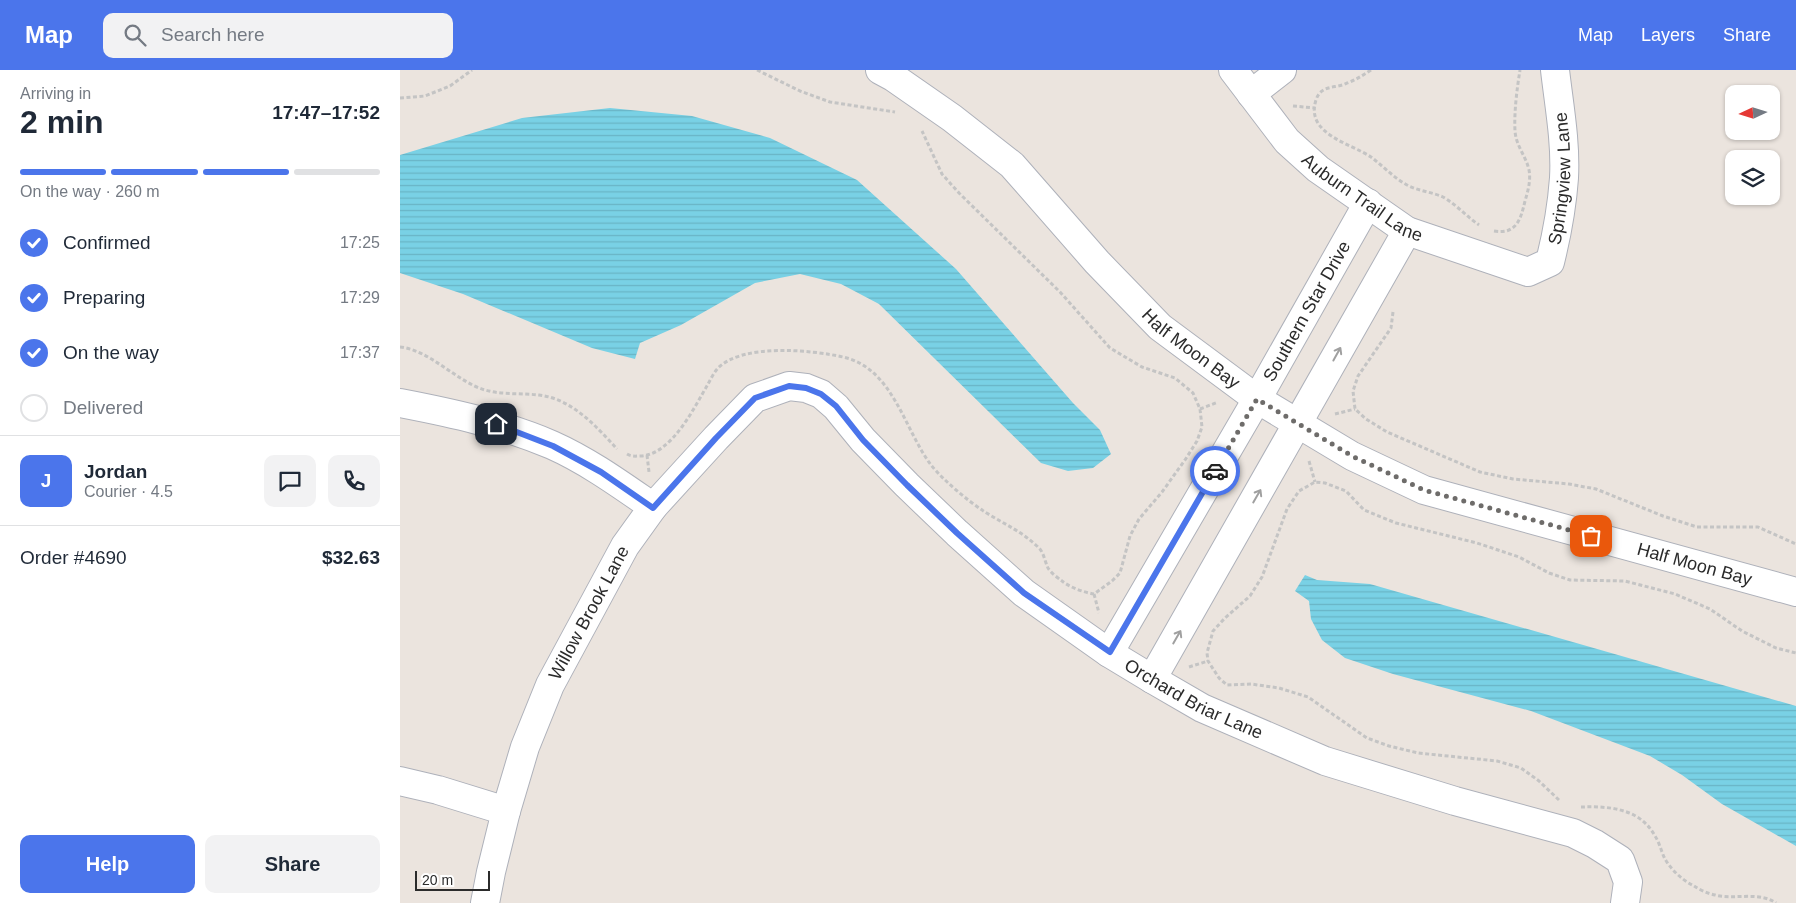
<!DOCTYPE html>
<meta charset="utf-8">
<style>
:root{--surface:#fff;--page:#f2f2f3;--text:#1f2937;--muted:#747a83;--line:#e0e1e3;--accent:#4b75eb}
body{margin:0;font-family:Arial,sans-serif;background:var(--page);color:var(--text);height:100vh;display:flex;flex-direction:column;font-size:19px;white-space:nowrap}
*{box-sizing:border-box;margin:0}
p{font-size:16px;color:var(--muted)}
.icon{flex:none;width:28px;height:28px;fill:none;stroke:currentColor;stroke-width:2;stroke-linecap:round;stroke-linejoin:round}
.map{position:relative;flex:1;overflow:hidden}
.sheet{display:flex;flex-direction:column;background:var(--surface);width:400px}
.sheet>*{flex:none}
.needle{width:32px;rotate:266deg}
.fabs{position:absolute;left:1325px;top:15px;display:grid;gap:10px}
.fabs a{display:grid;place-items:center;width:55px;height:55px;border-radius:10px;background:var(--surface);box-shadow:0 1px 4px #0004;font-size:25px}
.scale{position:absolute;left:15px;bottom:12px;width:75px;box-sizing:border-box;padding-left:5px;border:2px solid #2b2b2b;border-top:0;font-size:14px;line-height:18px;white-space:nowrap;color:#2b2b2b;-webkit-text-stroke:4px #fff;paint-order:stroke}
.pin{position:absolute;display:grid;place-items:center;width:42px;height:42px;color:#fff;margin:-21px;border-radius:10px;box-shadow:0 2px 8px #0006}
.courier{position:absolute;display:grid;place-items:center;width:50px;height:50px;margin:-25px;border:4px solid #4b75eb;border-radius:50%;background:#fff;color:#222;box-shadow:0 1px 6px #0007}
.headline em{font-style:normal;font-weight:800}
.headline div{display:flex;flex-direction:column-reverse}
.headline{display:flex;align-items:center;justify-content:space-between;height:85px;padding:0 20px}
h1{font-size:32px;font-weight:800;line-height:38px}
.bar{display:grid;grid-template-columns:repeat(4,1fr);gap:8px 5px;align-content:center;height:60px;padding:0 20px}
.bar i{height:6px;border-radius:4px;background:var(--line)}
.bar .active{background:var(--accent)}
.bar p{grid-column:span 4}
.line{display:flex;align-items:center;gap:12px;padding:0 20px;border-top:1px solid var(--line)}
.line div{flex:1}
.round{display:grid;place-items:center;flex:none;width:52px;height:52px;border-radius:10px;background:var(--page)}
ol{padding:0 20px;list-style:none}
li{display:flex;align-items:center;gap:15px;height:55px}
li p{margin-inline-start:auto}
li .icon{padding:5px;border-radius:50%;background:var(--accent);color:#fff;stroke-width:4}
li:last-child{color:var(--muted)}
li i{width:28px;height:28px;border:2px solid var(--line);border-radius:50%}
.action{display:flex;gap:10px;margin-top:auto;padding:10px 20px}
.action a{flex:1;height:58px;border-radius:10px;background:var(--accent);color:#fff;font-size:20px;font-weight:800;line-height:58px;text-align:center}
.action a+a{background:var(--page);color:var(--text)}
header{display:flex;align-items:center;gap:30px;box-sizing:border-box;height:70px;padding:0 25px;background:var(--accent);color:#fff}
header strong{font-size:24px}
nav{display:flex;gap:28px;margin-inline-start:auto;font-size:18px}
.search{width:350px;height:45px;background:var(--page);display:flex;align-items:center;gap:12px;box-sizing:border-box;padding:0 18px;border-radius:10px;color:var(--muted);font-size:19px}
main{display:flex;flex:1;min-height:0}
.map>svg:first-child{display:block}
</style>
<header>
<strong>Map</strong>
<div class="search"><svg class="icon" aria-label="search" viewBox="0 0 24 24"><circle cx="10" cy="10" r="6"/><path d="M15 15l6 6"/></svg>Search here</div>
<nav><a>Map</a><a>Layers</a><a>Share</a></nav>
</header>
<main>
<section class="sheet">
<div class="headline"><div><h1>2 min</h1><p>Arriving in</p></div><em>17:47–17:52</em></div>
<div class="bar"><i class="active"></i><i class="active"></i><i class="active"></i><i></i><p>On the way · 260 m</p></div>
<ol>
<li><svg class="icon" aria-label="check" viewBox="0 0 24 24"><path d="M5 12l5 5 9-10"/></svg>Confirmed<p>17:25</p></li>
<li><svg class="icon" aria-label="check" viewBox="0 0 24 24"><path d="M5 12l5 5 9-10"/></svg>Preparing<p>17:29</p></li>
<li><svg class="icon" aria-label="check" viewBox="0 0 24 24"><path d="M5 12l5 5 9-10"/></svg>On the way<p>17:37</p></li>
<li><i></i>Delivered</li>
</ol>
<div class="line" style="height:90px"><b class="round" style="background:var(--accent);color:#fff">J</b><div><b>Jordan</b><p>Courier · 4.5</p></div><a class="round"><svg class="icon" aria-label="chat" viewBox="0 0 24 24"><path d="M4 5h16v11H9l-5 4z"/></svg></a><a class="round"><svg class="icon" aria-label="phone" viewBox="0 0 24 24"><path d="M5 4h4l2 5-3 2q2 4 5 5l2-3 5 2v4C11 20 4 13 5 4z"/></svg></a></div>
<div class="line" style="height:65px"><div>Order #4690</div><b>$32.63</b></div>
<div class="action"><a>Help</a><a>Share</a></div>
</section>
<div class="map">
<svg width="1396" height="833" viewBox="0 0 1396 833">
<defs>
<pattern id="water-rules" width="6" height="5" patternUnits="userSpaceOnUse" patternTransform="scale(1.25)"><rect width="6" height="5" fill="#79d1e5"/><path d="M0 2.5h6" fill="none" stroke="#69b4c5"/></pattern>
</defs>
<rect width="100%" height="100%" fill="#ebe4de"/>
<path fill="url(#water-rules)" d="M210,38L292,46L370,68L457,110L556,199L673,333L700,360L711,384L693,398L668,401L641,393L479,234L441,214L400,204L355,213L281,255L240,273L235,289L192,278L63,224L0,203V85L122,48Z
M905,505L917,510L970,514L1396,636V776L1322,734L1282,705L1250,686L1131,641L993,604L945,588L922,570L911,549L909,531L895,521Z"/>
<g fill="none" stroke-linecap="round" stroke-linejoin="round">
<g stroke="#aeb1ba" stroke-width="30">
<g id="minor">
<path id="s1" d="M480,0L493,7L552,48L612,95L697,192L760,257L857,329L952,386L1024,420L1396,522"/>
<path id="s2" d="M833,0L887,71L918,99L1007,161L1128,202L1150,192C1157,164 1162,136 1164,108C1166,72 1159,35 1155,0"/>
<path d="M851,24L882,0"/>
<path d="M0,333C52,343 103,354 152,375C188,391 221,415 253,437"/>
<path id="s3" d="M709,583L857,329L968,133"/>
<path d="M752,609L1007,161"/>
<path d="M0,711L38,720L106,741"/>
<path id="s4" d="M85,833L91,802L106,741L125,677L150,615L225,476L253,437L316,368L355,328L389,316L406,318L421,324L436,337L463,370L507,415L557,463L624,523L709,583L752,609L802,638L925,691L1055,731L1173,763L1195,774L1220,790L1228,812L1225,833"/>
</g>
</g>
<path stroke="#c4c4c4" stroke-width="3" stroke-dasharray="4 2.5" stroke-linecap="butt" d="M357,0L400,21L430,32L495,42
M971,0C963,5 956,10 947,13C936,19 921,14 916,30C905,64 950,73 971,87C983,96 994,108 1007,115C1018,121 1032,122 1043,127C1057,135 1067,147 1079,155
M0,28L25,26L50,16L72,0
M893,36L915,38
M1094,161C1117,165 1121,148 1125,131C1128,121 1131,110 1129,100C1126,86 1116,76 1115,61C1114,41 1117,19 1120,0
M993,242L991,258L958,306L953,321L955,339L966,349L987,362L1080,402L1113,409L1169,414L1196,419L1263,446L1297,457H1358L1396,474
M0,277C30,280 57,312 85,320C102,325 122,323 139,325C172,329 196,356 217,379
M800,339L818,332
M935,344L955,339
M227,384C232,387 236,386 241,386C272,384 294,338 308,314C311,309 314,302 318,298C343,273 412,280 443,287C493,298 504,359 531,395C544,411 568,431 585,442C604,454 623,462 639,478C644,483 645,492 648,498C651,503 658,508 662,511C671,518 683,522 694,524L712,511L720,503L730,466L739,449L762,422L785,390L797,371L802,357L800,339L793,323L775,308L742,297L710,278L660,222L559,123L542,104L522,61
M247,385L249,402
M909,391L915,412
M694,524L699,543
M789,597L808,591
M1159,730L1139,711L1121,698L1097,691L1018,683L989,676L967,668L908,627L879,618L851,614L827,615L819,608L808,591L807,583L813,561L825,548L850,526L862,507L887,439L899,421L915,412L925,413L946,421L964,440L996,453L1077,473L1119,487L1149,503L1170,510L1225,511L1275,524L1310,539L1342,561L1376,578L1396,583
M1181,737C1208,736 1240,738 1255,766C1259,772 1261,780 1264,787C1270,799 1282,810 1294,816C1300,820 1309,824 1315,825C1335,830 1359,821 1376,833"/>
<use href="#minor" stroke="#fff" stroke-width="28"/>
</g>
<defs><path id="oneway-shaft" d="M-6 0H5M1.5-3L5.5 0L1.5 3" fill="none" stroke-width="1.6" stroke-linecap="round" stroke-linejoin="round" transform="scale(1.25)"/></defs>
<g stroke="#a0a0a0">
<use href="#oneway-shaft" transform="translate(937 284) rotate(-61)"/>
<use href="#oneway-shaft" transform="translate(857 426) rotate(-60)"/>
<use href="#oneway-shaft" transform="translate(777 567) rotate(-60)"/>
</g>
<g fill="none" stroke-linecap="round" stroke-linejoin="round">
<path stroke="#6e6c6a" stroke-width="5" stroke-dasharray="0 9" d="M815,401L857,329L952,386L1024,420L1191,466"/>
<path stroke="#4b75eb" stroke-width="6" d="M96,354L153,376L201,402L253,438L316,368L355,328L389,316L406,318L421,324L436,336L463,370L507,415L557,463L624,523L710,582L815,401"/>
</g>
<g text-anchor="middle" stroke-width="4" stroke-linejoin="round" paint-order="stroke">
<g font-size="18" fill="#2b2b2b" stroke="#fff">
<text dy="6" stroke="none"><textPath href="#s2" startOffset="476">Springview Lane</textPath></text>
<text dy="6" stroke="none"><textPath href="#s2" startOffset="184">Auburn Trail Lane</textPath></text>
<text dy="6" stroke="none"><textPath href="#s3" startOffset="395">Southern Star Drive</textPath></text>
<text dy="6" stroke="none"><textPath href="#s1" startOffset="420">Half Moon Bay</textPath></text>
<text dy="6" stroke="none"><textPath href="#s1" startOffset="974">Half Moon Bay</textPath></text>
<text dy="6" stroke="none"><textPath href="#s4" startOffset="310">Willow Brook Lane</textPath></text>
<text dy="6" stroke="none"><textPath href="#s4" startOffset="1138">Orchard Briar Lane</textPath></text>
</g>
</g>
</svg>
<div class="fabs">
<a><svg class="needle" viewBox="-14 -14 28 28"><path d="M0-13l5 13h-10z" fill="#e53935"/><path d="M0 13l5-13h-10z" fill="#747a83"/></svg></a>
<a><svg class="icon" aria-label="layers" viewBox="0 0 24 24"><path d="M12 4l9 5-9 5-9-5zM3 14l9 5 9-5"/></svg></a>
</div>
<div class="scale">20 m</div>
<div class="pin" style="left:1191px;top:466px;background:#ea580c"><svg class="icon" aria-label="bag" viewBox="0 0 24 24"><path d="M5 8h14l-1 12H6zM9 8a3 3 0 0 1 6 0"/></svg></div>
<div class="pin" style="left:96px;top:354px;background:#1f2937"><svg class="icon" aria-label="home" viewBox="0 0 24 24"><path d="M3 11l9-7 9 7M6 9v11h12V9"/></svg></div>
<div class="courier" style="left:815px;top:401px"><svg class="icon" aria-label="car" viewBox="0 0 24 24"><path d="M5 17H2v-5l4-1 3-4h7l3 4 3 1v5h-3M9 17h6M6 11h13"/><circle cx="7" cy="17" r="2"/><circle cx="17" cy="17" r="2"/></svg></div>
</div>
</main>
